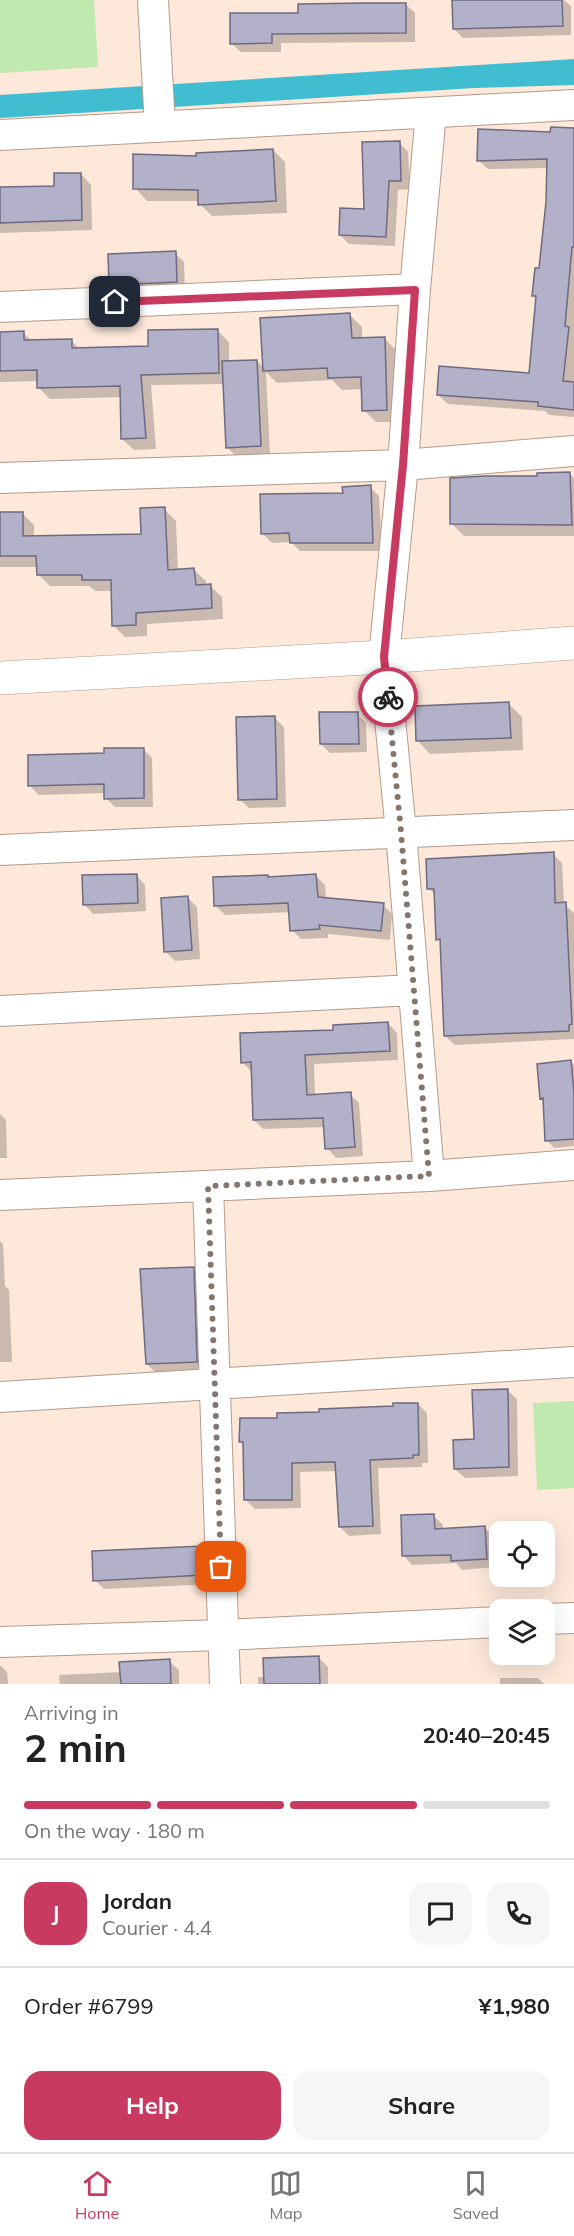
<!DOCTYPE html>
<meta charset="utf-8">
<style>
:root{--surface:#fff;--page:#f6f6f6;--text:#222;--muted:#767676;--line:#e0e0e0;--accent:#c93a60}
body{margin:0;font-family:Mulish,sans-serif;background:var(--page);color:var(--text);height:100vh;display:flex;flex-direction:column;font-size:22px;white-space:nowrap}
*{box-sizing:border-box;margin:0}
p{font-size:20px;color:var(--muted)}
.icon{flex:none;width:33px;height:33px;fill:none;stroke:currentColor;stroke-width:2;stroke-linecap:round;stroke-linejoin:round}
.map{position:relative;height:1684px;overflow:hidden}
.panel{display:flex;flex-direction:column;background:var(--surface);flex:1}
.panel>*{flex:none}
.buttons{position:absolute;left:489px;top:1521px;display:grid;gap:12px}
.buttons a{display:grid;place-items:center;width:66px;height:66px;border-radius:12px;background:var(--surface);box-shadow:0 6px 24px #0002;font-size:30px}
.pin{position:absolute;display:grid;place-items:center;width:51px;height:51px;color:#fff;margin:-26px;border-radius:12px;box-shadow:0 3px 9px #0006}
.courier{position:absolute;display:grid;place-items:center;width:60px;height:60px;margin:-30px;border:4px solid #c93a60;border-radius:50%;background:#fff;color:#222;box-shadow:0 2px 8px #0007}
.summary em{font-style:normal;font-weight:700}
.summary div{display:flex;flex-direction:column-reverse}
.summary{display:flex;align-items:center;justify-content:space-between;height:102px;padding:0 24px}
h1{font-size:39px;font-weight:700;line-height:45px}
.bar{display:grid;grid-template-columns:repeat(4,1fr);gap:9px 6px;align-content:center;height:72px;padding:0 24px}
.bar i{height:8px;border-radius:4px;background:var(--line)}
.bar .active{background:var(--accent)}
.bar p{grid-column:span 4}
.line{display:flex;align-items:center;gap:15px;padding:0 24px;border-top:2px solid var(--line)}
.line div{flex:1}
.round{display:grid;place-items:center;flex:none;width:63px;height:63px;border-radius:18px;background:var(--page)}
.button{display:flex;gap:12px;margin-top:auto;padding:12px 24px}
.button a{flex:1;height:69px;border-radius:18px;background:var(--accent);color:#fff;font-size:24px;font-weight:700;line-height:69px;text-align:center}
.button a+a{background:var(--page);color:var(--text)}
.tabs{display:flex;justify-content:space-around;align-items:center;height:84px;border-top:2px solid var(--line);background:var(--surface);font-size:16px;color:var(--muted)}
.tabs a{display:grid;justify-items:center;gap:3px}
.tabs .active{color:var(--accent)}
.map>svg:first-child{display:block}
</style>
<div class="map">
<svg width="574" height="1684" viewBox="0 0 574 1684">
<rect width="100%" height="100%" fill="#fde8da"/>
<path fill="#c0e9af" d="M0,0H94L98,67L0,73Z
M574,1401V1488L537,1490L533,1403Z"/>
<path fill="#41bdd1" d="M574,59V85L474,88L0,118V95Z"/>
<path fill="#0003" d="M471,0H564L571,6V35L463,38L454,29Z
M405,4L415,13V42L281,43V52H241L231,43L299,14Z
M574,130V417L549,415L545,411L448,404L438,395L530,375L537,299L533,295L541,270L548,203V168L488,169L478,160L552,133Z
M399,142L408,152L410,189L398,190L395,246L349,244L340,235L366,211Z
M273,150L285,162L287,213L212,216L200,204V201H147L135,188L198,157Z
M81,174L91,185L92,230L0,233V189L55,187Z
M175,253L184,262L185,291L120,294L111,284Z
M350,315L362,327V339L384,338L396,350L399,422H376L364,410L363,389L342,390L332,380L277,383L266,372L270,455L237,457L227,447L224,384L151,385L156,449L134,450L122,439V397L50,399L39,388V381L0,382V334L23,333L32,341L71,340L80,350L150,348L217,330L229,342V362L257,361L265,369Z
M570,474L574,478V536H464L452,524L539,477Z
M370,487L379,496L382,551H300L291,542L272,543L262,533L344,494Z
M164,509L176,521L178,571L194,570L206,581V586H210L222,597L223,619L147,624V636L125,637L113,625V591H95L89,586H50L38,574V567H0V514L22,513L34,525V537L142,536Z
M509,704L522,717L523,750L430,754L417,740Z
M357,714L366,723L367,752L330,753L321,744Z
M274,717L284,727L286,807L249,808L240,799Z
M143,749L152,758L153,807H115L106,798V793L39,795L30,786L105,754Z
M553,854L562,863L564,904L574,913V1039L455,1045L445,1036L441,943L438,939L435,895L429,888Z
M136,875L145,885L146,911L93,914L84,904Z
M268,876L270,878L316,876L325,885L326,899L383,905L392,914L390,940L328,934V938L301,939L292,930L291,912L225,915L216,906Z
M188,898L197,907L200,959L175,961L166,952Z
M388,1023L397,1033L398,1060L314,1064L315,1096L350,1094L359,1103L363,1156L336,1158L327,1148L325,1127L263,1129L254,1120L252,1072L242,1062L335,1031Z
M571,1061L574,1065V1146L554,1148L547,1140L544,1101L541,1098Z
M0,1114L6,1120L7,1158H0Z
M0,1241L3,1244L5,1286L9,1290L12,1362H0Z
M193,1268L202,1278L205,1371L156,1373L147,1364Z
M507,1390L517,1399L518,1476L465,1478L455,1469Z
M418,1404L427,1413L428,1463H422V1467L378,1468L381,1534L349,1536L340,1527L337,1471L300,1472L301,1508L255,1509L246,1500L245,1446L241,1442L278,1420Z
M434,1516L443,1525V1530L484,1527L494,1536L496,1567L462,1570L456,1563L412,1565L403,1555Z
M202,1547L212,1556L213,1584L104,1589L95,1580Z
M319,1658L328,1667V1684H258V1677H265Z
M169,1661L179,1670V1684H60L59,1675L122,1672Z
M0,1665L7,1672L8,1684H0Z
M500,1678H538L544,1684H500Z"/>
<path fill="#b3b0ca" stroke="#6e6a82" stroke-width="1.5" d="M452,0H562L563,26L453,29Z
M364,3H406V33L272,34V43L230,44V13H298V4Z
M551,127L574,128V247H572L565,326L569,327L563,381L574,382V410L538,406V402L437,395L439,366L529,373L536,296H532L535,268H539L546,202L547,159L477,161L478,129L550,132Z
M400,141L401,181H389L386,237L339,235L340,208L364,209L362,142Z
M273,149L276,201L198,205V190L133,189V154L196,156V153Z
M54,173H81L82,220L0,223V187L54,186Z
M176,251L177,282L109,285L108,254Z
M350,313L352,338L385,337L387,410L362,411L361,377L328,378L327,368L263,371L260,318Z
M218,329L219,373L141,375L146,438L121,439L120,386L37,388V370L0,371V332L24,331V340L72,339V348L148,346V330Z
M257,360L261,446L226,448L222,361Z
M570,472L572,525L450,524V478L485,476H537V473Z
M371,485L373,543H290L289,533L261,534L260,494L343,493L342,487Z
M165,507L168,570L194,568L196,585L211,584L212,608L136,613V625L112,626L111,580H82V575H37L36,556H0V512H23V536L141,534L140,508Z
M509,702L511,738L416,741L415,706Z
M319,712H358L359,744H320Z
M275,716L277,799L238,800L236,717Z
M104,748H144V798L104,799V784L28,786V755L104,753Z
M554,852L555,903L566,902L572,1024L569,1025V1031L444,1036L440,939L436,940L434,889H427L426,859Z
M137,874L138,903L83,905L82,875Z
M316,874L318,897L384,903L381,931L319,925L320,929L290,931L288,903L214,906L213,877L268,875V877Z
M188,896L192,950L164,952L161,898Z
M388,1022L390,1051L305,1055L307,1095L351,1092L355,1147L325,1149L323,1118L253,1120L251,1062L241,1063L240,1033L333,1030V1025Z
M571,1060L574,1092V1139L545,1141L543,1098L540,1099L537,1064Z
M194,1267L197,1362L146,1364L140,1269Z
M508,1389L509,1467L454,1469L453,1440L474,1439L472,1390Z
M393,1403H418L419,1455H413V1458L370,1460L373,1526L339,1527L335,1462L292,1463V1500H244L243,1442H239L240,1418H277V1413L319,1412V1409L393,1406Z
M434,1514L435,1529L485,1526L487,1559L451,1561V1555L402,1556L401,1515Z
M203,1546L204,1575L93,1581L92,1551Z
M319,1656L320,1684H264L263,1658Z
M170,1659L171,1684H121L119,1662Z"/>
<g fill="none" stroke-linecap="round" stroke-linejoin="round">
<g stroke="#b39b8b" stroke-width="32">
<path id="minor" d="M153,0L160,127
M0,135L574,105
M0,307L415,289
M0,478L403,465L574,451
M0,850L574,825
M0,1011L414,990
M429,1176L401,832L384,657L403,465L415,289L431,113
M208,1186L225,1684
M0,1195L429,1176L574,1165
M0,1397L574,1362
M544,1619L574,1618
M0,1642L223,1635L500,1622"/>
</g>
<g stroke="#b39b8b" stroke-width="34">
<path id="tertiary" d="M0,678L384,657L574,643"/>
</g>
<use href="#minor" stroke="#fff" stroke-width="30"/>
<use href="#tertiary" stroke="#fff" stroke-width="33"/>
</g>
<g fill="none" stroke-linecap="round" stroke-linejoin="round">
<path stroke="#84766d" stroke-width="6" stroke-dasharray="0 10.8" d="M221,1567L208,1186L429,1176L401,832L388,697"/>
<path stroke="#c93a60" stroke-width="8" d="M115,302L415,290L403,465L384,657L388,697"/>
</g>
</svg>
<div class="buttons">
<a><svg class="icon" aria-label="locate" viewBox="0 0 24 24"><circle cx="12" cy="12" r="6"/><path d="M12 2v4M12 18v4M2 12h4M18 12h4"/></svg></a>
<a><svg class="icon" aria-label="layers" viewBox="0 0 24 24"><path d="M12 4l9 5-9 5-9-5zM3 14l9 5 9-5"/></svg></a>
</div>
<div class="pin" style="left:221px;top:1567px;background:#ea580c"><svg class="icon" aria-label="bag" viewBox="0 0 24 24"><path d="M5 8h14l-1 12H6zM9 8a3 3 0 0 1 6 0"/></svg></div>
<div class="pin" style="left:115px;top:302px;background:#1f2937"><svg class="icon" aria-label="home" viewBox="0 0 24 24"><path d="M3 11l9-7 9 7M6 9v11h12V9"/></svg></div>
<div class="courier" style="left:388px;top:697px"><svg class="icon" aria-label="bike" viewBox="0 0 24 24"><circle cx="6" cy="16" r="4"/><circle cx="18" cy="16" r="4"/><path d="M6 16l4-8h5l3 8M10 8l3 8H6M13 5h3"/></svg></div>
</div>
<section class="panel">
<div class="summary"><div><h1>2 min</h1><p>Arriving in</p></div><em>20:40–20:45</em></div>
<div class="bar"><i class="active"></i><i class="active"></i><i class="active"></i><i></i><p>On the way · 180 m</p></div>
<div class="line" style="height:108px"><b class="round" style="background:var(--accent);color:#fff">J</b><div><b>Jordan</b><p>Courier · 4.4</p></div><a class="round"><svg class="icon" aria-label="chat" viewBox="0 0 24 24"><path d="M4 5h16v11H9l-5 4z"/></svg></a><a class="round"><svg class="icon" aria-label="phone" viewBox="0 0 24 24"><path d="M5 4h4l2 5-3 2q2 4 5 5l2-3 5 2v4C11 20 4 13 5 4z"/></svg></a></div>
<div class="line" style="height:78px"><div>Order #6799</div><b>¥1,980</b></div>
<div class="button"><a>Help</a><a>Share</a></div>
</section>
<nav class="tabs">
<a class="active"><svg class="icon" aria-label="home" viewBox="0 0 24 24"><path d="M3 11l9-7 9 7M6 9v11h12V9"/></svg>Home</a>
<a><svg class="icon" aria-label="map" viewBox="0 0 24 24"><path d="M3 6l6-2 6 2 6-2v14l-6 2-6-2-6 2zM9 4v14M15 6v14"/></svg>Map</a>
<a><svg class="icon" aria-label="saved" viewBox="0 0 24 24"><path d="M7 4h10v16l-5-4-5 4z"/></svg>Saved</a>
</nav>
